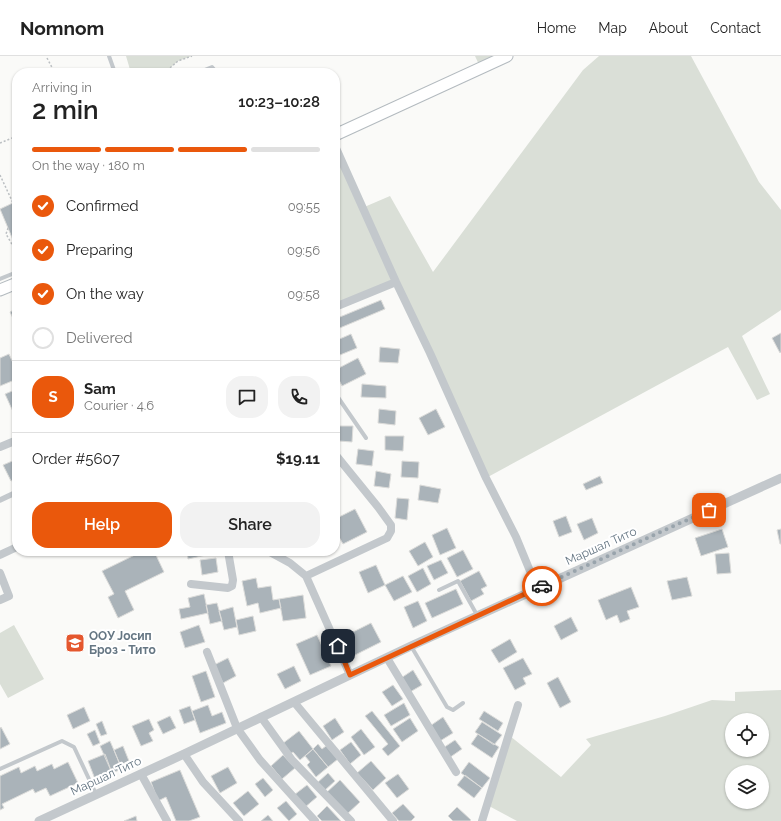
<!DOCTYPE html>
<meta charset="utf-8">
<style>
:root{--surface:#fff;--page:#f2f2f2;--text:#222;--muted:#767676;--line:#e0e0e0;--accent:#ea580c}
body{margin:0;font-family:Raleway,sans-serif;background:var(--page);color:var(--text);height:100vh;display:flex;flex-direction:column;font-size:15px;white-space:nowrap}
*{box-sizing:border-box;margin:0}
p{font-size:13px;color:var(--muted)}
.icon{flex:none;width:22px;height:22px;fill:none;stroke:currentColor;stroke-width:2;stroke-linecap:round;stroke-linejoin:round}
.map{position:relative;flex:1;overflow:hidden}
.drawer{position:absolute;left:12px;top:12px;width:328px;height:488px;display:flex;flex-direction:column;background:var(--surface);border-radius:16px;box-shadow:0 1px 3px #0004}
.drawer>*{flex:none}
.fabs{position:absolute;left:725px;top:657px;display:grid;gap:8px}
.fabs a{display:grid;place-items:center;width:44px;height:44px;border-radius:50%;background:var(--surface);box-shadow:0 1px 3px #0004;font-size:20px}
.pin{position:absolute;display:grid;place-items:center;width:34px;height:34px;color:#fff;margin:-17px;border-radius:8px;box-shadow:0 2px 6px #0006}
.courier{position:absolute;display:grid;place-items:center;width:40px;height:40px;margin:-20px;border:3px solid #ea580c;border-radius:50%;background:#fff;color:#222;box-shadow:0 1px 5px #0007}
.head em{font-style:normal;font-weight:600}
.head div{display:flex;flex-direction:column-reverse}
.head{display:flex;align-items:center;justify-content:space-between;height:68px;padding:0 20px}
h1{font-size:26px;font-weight:600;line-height:30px}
.bar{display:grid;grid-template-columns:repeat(4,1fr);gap:6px 4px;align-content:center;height:48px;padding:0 20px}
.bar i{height:5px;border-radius:3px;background:var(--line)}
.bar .selected{background:var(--accent)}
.bar p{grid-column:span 4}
.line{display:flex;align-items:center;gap:10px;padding:0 20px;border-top:1px solid var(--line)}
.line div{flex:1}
.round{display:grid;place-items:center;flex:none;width:42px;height:42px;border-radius:16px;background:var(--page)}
ol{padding:0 20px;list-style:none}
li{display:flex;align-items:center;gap:12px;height:44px}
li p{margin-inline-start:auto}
li .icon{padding:4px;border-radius:50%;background:var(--accent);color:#fff;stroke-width:4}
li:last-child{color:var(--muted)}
li i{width:22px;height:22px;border:2px solid var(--line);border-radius:50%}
.action{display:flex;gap:8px;margin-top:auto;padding:8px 20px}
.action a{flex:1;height:46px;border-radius:16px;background:var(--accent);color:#fff;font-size:16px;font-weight:600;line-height:46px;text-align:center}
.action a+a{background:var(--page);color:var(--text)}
header{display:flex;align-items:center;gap:24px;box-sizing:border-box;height:56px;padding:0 20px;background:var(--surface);border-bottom:1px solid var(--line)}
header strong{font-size:19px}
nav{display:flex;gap:22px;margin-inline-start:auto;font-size:14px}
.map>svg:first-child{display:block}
</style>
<header>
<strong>Nomnom</strong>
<nav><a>Home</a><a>Map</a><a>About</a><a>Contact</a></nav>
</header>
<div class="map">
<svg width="781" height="765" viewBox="0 0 781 765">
<rect width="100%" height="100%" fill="#fafaf8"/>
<path fill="#dadfd7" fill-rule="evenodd" d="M126,0H192L178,5L164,17H131Z
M475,0H507L481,13Z
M599,0H691L759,126L781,154V254L742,280L770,338L757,344L728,291L486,422L396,226L335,251V90L362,152L390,140L433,216L583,14Z
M14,569L44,623L8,642L0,628V577Z
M781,634V765H517L489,750L510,680L561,721L591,689L586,683L665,660L712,644L735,645V636ZM732,664H762V694H732ZM732,716H762V746H732Z"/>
<path fill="#aab3b9" stroke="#dcdcda" d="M17,145V183L13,184L0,153Z
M381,244L385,253L335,274V263Z
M17,252V271L10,256Z
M781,277V296L780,297L772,282Z
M351,278L357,292L340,299L335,285Z
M380,291L400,293L398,307L379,306Z
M9,298L17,316V323L0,330V302Z
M358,302L366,318L342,330L335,316V314Z
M362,328L386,330V342L361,341Z
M17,333V359L15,360L5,338Z
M335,351H339L338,367H335Z
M379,353L396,355L395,369L378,367Z
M436,353L445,371L428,379L419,362Z
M339,370H353L352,386L339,385Z
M385,380H404L403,395L385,394Z
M358,393L374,395L372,410L356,408Z
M17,403V423L11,425L3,409Z
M402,405L419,406L418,422L401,421Z
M376,415L391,418L389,432L374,430Z
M600,420L603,427L586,434L583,428Z
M420,429L441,433L438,447L418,444Z
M397,442L409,443L407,464L395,462Z
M355,453L367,476L343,488L335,474V463Z
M566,460L572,476L559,481L553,465Z
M592,462L598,477L584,484L577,468Z
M447,472L456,492L440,499L432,479Z
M722,473L728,491L701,500L695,482Z
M781,473V488H780L777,474Z
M425,486L433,501L418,510L409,495Z
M463,494L473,513L457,521L447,502Z
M143,495H154L164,516L125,535L134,554L118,562L108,541L114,538L102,515Z
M187,495H205L206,499L188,503Z
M729,497L731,517L717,518L715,498Z
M216,502L218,516L202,519L200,504Z
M441,504L448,517L434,524L427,510Z
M376,509L385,529L368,537L359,516Z
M423,512L431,528L417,536L408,520Z
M479,515L487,530L481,533L484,538L471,545L460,525Z
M403,520L412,536L394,545L385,529Z
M687,521L692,540L672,544L667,525Z
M256,522L258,532L271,530L273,544L279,543L281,552L260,557L258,547L247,550L242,525Z
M631,531L639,551L627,555L630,563L620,567L617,559L606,564L598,544Z
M456,533L463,548L432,562L425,547Z
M204,538L208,557L181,563L179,553L190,551L188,542Z
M303,539L306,562L283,565L279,543Z
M418,545L427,565L413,572L404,551Z
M217,547L222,565L210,568L206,549Z
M233,551L237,571L224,574L219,555Z
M253,560L256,575L239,579L236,564Z
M571,561L578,575L561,584L554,570Z
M371,567L381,586L353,600L343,581Z
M199,569L205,586L185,592L180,576Z
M317,579L331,610L310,619L296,588Z
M510,583L517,596L499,607L491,594Z
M228,602L236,620L223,627L214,609Z
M523,602L532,618L523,622L526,628L515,634L503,612Z
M294,610L301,625L285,633L277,618Z
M413,614L422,629L410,636L401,622Z
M206,615L215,641L201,646L192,620Z
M558,621L571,646L560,652L547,627Z
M393,629L403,643L392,650L382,636Z
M404,647L410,659L391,670L384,659Z
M208,649L212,660L222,656L226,667L200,677L192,655Z
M190,650L195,664L184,668L179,654Z
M84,651L90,665L73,673L67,659Z
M372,655L400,690L388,700L382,693L388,688L365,660Z
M484,655L503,667L498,675L479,663Z
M170,660L176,672L163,678L157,666Z
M443,661L453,677L440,685L430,670Z
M335,662L344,676L332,684L323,670Z
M410,662L418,675L402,686L393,673Z
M149,663L154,674L149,677L153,685L141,690L132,670Z
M102,665L107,678L101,680L96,668Z
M482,666L502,679L494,689L475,676Z
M1,671L10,688L0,693V672Z
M361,673L375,691L364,699L351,681Z
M95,674L100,687L93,690L87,678Z
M299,675L313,693L300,704L293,696L290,698L282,688Z
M478,678L499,691L492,702L471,688Z
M455,684L462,693L449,702L443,692Z
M110,685L122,713L112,717L100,690Z
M351,686L361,699L350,708L340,694Z
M318,688L322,693L326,690L338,703L328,711L313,693Z
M123,690L129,705L120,709L114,694Z
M313,693L328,711L316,721L307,709L310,706L305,700Z
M105,698L112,717L95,723L88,705Z
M283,699L295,712L282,723L271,710Z
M371,705L386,722L373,734L357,717Z
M68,706L78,727L50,740L46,732L35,737L33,733L2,748L4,752L0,754V720L19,711L21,717L35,710L37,715L52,708L54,713Z
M469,706L490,722L482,732L461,717Z
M228,711L237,727L220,737L211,720Z
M180,714L200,761L189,765H176L166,741L158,745L151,726Z
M328,717L335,725L324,735L317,727Z
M398,718L409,733L397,742L385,727Z
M465,719L482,732L474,742L457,729Z
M263,722L273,734L265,741L255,728Z
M340,724L360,746L346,759L326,737Z
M307,729L317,741L304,752L294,739Z
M248,735L259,748L244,760L233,747Z
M286,745L297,758L289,765L277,752Z
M403,748L415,761L411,765H399L392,757Z
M327,750L341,765H322L317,760Z
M457,751L471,764L470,765H453L448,760Z
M268,759L273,765H261Z
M136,760L137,765H124Z"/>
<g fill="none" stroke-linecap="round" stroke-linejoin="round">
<g stroke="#b3babf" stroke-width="13">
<path id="secondary" d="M335,79L507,0
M0,234L17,227"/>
</g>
<path stroke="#bbbfc2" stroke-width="1.5" stroke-dasharray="2 2" stroke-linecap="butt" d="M47,2L55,17
M164,17L178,5L192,0
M0,87L17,80
M0,119L13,147
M8,172L6,178L17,197"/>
<path stroke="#c3c8cc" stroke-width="4" d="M109,0L115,17
M197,17L212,11L217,17
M0,223L17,216
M335,337L366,382
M439,534L458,525L477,559
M411,590L447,651L453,654L463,647
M0,713L62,685L74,691L96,738"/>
<path stroke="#c3c8cc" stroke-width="5.5" d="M0,444L17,436"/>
<path stroke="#c3c8cc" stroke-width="8" d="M335,90L396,226L430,297L486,422L516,481L537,532
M335,251L396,226
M0,391L17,384
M268,495L290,507L306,520L350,619
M0,499L17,491
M0,517L9,540L0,544
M306,520L387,482L391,475V469L378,451L335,398
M191,528L228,532L232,530L233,524L228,495
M207,596L237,672L260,704L315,765
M387,602L456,716
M294,646L393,765
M261,661L292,704L351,765
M184,698L203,726L239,765
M141,718L167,765
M482,765L518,649"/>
<path stroke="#c3c8cc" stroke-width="9" d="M39,765L184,698L411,590L781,422"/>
<use href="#secondary" stroke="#fff" stroke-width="11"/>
</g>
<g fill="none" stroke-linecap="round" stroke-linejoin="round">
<path stroke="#99a4ac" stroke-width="4" stroke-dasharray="0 7.2" d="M542,530L709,454"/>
<path stroke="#ea580c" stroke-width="5" d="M338,590L350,619L542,530"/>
</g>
<defs>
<g id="school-square" transform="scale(1)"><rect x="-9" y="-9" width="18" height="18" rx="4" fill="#e4572e" stroke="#fff"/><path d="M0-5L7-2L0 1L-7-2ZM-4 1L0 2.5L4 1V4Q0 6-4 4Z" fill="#fff"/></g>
</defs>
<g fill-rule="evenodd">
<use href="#school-square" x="75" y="587"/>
</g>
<g text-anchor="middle" stroke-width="4" stroke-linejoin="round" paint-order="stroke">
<g font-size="12" fill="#657683" stroke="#fff">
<text transform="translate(601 490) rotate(-24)" y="4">Маршал Тито</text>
<text transform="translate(106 720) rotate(-25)" y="4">Маршал Тито</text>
</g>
<g font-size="12" font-weight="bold" fill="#657683" stroke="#fff" text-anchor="start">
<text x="89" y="584">ООУ Јосип<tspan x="89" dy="14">Броз - Тито</tspan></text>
</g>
</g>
</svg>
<div class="fabs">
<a><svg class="icon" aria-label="locate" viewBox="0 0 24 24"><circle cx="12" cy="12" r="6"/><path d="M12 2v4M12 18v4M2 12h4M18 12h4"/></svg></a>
<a><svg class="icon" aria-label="layers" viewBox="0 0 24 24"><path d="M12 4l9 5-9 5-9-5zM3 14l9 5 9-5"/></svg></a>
</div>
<div class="pin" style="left:709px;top:454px;background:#ea580c"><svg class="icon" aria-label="bag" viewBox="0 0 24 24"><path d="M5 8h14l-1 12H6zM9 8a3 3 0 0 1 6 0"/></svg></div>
<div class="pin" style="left:338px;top:590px;background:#1f2937"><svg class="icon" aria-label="home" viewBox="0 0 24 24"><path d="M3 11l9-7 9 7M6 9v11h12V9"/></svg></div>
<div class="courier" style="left:542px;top:530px"><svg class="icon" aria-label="car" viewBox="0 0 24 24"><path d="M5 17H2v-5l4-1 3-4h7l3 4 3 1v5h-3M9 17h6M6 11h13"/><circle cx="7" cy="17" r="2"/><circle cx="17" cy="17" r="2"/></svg></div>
<section class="drawer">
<div class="head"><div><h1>2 min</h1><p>Arriving in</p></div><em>10:23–10:28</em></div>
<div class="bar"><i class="selected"></i><i class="selected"></i><i class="selected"></i><i></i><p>On the way · 180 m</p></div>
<ol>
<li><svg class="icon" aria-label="check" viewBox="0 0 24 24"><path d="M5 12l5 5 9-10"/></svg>Confirmed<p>09:55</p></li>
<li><svg class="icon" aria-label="check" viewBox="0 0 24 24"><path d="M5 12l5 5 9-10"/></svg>Preparing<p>09:56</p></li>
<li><svg class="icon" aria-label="check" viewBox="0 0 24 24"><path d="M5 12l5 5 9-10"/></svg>On the way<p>09:58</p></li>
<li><i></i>Delivered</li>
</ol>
<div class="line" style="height:72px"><b class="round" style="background:var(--accent);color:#fff">S</b><div><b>Sam</b><p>Courier · 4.6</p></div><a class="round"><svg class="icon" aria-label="chat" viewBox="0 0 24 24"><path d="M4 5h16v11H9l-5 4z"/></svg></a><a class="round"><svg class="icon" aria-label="phone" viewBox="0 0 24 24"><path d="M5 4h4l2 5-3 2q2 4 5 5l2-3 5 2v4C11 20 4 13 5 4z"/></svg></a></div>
<div class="line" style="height:52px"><div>Order #5607</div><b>$19.11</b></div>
<div class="action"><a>Help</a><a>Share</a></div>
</section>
</div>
